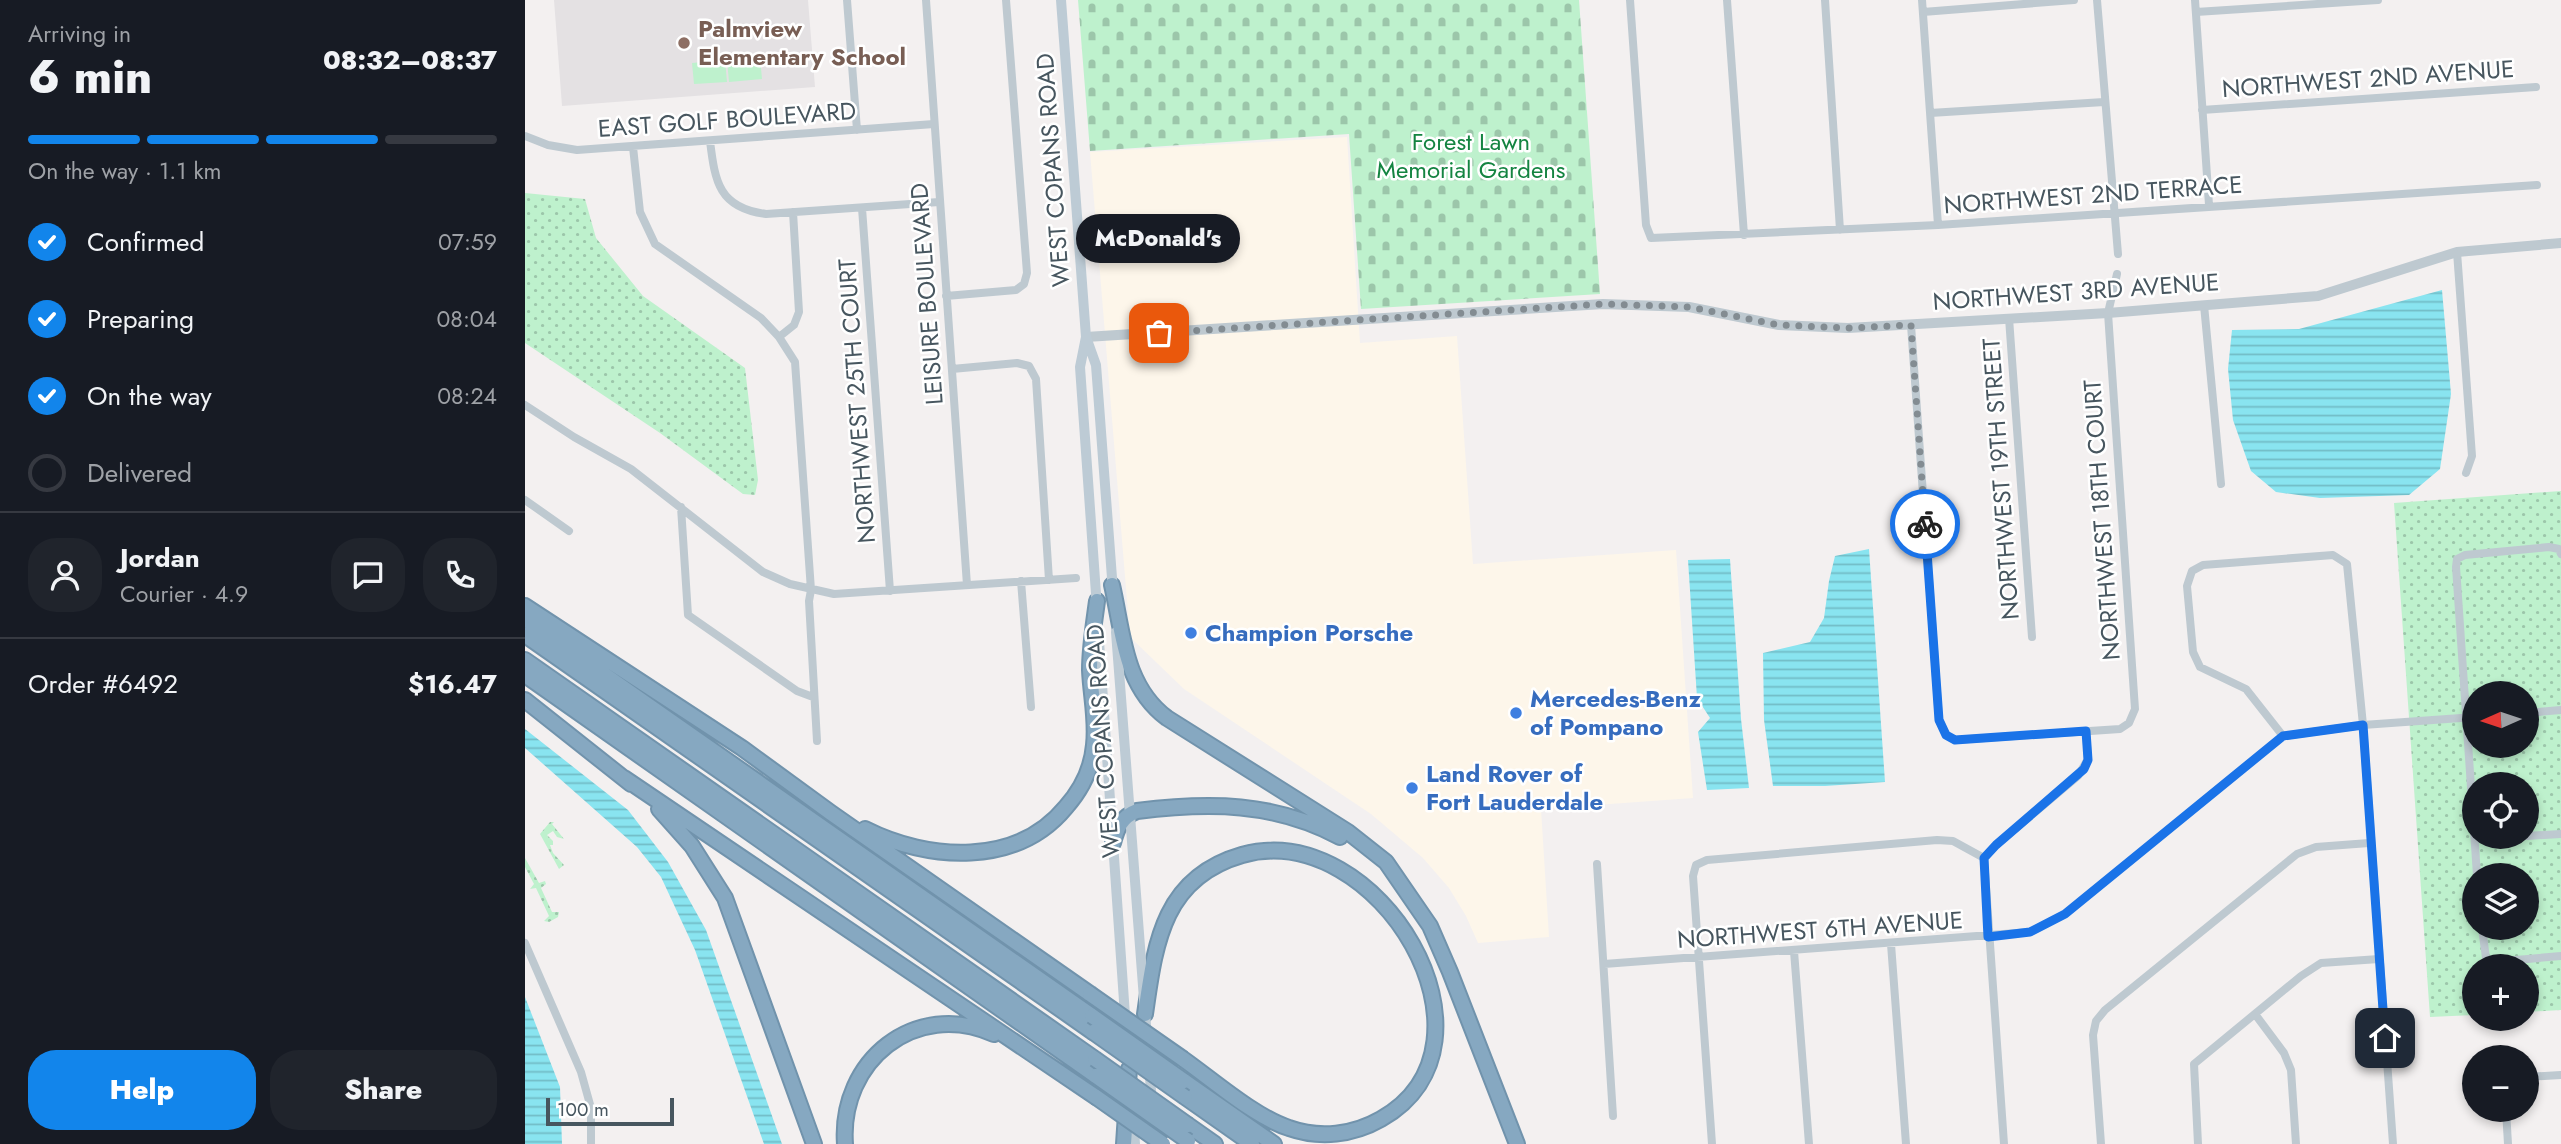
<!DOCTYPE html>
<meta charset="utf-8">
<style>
:root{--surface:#171b24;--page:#20242c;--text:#f1f3f6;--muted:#9ea1a6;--line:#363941;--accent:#1285eb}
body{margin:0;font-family:Jost,sans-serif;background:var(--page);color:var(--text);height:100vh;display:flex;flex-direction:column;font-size:26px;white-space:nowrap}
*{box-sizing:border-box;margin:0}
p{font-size:23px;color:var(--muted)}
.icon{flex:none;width:38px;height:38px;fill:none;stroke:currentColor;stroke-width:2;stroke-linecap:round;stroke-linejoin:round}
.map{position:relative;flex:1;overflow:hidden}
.panel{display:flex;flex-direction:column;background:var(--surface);width:525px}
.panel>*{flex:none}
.needle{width:46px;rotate:267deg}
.buttons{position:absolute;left:1937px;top:681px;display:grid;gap:14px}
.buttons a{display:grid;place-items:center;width:77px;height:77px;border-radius:50%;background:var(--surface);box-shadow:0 4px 10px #0003;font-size:35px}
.scale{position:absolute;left:21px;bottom:18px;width:128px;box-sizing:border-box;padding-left:7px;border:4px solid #47565f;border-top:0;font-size:19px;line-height:24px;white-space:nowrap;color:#47565f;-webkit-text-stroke:5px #fff;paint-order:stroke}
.pin{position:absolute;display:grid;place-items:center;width:60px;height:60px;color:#fff;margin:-30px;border-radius:14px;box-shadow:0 4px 10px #0006}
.courier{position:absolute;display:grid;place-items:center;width:70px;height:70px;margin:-35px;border:5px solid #1a73e8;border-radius:50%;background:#fff;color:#222;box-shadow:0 2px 9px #0007}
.bubble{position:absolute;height:49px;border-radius:24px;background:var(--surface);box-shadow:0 4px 10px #0003;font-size:23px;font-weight:800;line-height:49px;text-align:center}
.summary em{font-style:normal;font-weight:800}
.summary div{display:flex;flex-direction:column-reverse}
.summary{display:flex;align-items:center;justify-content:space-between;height:119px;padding:0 28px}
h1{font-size:46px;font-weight:800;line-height:52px}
.bar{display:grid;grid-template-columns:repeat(4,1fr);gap:10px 7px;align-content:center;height:84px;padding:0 28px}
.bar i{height:9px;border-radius:5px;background:var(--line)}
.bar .selected{background:var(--accent)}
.bar p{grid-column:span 4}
.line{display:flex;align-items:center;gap:18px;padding:0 28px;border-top:2px solid var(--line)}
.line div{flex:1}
.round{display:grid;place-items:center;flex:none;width:74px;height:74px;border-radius:28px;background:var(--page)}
ol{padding:0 28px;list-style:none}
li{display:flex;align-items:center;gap:21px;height:77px}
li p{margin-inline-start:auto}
li .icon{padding:7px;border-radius:50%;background:var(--accent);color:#fff;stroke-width:4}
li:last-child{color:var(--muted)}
li i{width:38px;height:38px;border:4px solid var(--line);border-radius:50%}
.cta{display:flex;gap:14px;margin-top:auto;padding:14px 28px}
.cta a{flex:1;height:80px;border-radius:28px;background:var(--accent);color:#fff;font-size:28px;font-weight:800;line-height:80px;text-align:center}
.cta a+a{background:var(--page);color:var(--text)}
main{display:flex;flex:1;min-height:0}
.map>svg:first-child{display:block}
</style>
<main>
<section class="panel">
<div class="summary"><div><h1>6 min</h1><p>Arriving in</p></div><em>08:32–08:37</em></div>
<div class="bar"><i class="selected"></i><i class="selected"></i><i class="selected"></i><i></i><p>On the way · 1.1 km</p></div>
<ol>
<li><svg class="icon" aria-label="check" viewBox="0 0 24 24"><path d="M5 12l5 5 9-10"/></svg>Confirmed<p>07:59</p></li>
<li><svg class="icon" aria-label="check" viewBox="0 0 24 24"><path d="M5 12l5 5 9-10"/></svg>Preparing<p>08:04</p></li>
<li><svg class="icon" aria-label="check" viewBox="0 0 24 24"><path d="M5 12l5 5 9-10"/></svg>On the way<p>08:24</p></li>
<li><i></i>Delivered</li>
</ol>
<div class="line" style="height:126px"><a class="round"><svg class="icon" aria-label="person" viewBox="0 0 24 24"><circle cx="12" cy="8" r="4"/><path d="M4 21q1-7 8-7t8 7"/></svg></a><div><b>Jordan</b><p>Courier · 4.9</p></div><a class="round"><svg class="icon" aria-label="chat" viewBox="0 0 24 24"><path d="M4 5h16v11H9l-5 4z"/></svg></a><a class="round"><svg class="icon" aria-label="phone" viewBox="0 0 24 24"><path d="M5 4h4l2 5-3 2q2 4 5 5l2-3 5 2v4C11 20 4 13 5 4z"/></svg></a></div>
<div class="line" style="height:91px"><div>Order #6492</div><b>$16.47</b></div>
<div class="cta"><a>Help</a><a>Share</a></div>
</section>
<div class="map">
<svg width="2036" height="1144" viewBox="0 0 2036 1144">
<defs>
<pattern id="grass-dots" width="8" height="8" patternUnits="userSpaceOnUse" patternTransform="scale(1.75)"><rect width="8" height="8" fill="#bef1cd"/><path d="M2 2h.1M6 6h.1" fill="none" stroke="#9cc6aa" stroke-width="1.8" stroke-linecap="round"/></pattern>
<pattern id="cemetery-stones" width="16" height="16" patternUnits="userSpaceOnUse" patternTransform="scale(1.75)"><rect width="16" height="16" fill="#bef1cd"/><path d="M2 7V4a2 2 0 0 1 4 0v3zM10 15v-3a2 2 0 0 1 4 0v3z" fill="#9cc6aa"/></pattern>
<pattern id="water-rules" width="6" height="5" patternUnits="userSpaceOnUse" patternTransform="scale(1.75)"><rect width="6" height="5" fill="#89e4f0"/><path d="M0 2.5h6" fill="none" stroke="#72bcc6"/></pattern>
</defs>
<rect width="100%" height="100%" fill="#f3f0f0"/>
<path fill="#fdf6ea" d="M822,137L835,343L932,336L948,564L1151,550L1168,798L1016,809L1024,937L953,943L941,916L924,888L898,858L846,814L659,689L605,637L565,152Z"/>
<path fill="#e4e1e3" d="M29,0H283L290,87L37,106Z"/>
<path fill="url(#grass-dots)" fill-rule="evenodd" d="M0,193L60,199L71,238L118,296L220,368L233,480L230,495L218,494L135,433L0,343Z
M2036,491V1010L2002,1012V966H1950L1949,1015L1905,1017L1869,503ZM1950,693H2002V746H1950ZM1950,784H2002V836H1950ZM1950,875H2002V928H1950Z
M25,822H29L27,824L39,839L32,837L28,831L22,835L28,841V845H25L28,853L39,865L34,869L15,834Z
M0,858L14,883L20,881L21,884L16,888L27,912H34L33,917L24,922L19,921L24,916L11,888L5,889L9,884L0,867Z"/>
<path fill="url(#cemetery-stones)" d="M553,0H1054L1075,294L836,309L824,134L565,151Z"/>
<path fill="#bef1cd" d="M235,58L237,79L204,82L202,60Z
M200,60L202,82L169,84L167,63Z"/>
<path fill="url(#water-rules)" d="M1917,290L1926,394L1915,469L1884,495L1795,498L1751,492L1726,471L1708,420L1703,369L1707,330L1774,329Z
M1344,549L1360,782L1300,786H1248L1239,720L1238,653L1285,642L1299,618L1304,581L1310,556Z
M1205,559L1216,719L1224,788L1182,790L1173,732L1185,718L1172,698L1163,560Z
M0,729L103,810L143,862L181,930L257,1144H239L170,950L136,877L112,847L0,748Z
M0,997L35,1087L37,1144H0Z"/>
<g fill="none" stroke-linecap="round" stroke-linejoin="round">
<g stroke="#7193ac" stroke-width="18">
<path id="motorway" d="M587,585C598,633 599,686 642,718L823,832L861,862L905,926L925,972L992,1144
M0,606L217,748L306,813L565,994
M0,619L567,1016
M0,635L568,1032
M0,660L570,1059
M0,675L571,1076
M0,700L106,784
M99,778L571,1097
M134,809L167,846L200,898L289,1144
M340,829C403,861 492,867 541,807C556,790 567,768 569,745C572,720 566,695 565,670C565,647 569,624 572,601
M588,843C592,828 596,817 612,811C684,802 749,802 815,837
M620,1014C630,945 637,878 717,855C853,817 989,1044 856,1119C828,1135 795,1139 764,1128C730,1117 689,1081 658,1059
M659,1081L749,1144
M660,1097L727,1144
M663,1125L690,1144
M320,1144C314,1061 390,999 469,1034
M599,1144L604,1069"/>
</g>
<path stroke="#bec9d0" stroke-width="8" d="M322,0L332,130
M401,0L442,585
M1105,0L1121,225L1126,238L1413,225L2012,185
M1202,0L1219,235
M1300,0L1315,230
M1397,0L1413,225
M1572,0L1593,254
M1670,0L1684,205
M1398,12L1549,0
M1671,12L1853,0
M1677,110L2011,87
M1405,113L1579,102
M0,136L23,145L52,150L409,124
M185,141C190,182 194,208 241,214L414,202
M108,147L115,212L130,244L236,318L254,337L270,362L286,590L284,601L292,741
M337,208L365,591
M1932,252L1947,456L1941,473
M421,296L491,290L499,284L502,273L481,0
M1679,305L1696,484
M1484,318L1507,637
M1386,325L1414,720L1421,735L1430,740L1595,729L1604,723L1610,709L1583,313L1592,274
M254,337L269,325L274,312L268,212
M427,369L492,363L504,366L511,379L524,580
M0,405L49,437L106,469L238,572L265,584L309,594L551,578
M0,500L44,531
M156,507L163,615L272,691L288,697
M496,581L506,707
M2002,713L2036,710
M1758,736L1721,689L1675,667L1668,652L1662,586L1667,571L1678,565L1808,555L1822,564L1838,725L1868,1144
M2002,836L2036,834
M1950,839L1993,836
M1459,858L1479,1144
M1072,864L1088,1116
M1952,875L1931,567L1932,559L1940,555L2024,547L2034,549L2036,554
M1957,928L1961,958L1967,962L2036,956
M0,943L56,1072L66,1108V1144
M1366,944L1381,1144
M1269,951L1284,1144
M1079,964L1505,932L1540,914L1758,736L1838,725L1950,717
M1730,1014L1759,1053L1766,1070L1771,1144
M2002,1077L2036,1075
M1981,1110L1983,1144
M1187,1144L1168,876L1171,865L1182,860L1412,840L1428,841L1459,858L1471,845L1553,776L1563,759L1561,731
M1576,1144L1568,1035L1571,1021L1580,1010L1772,854L1791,847L1844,843
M1673,1144L1669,1064L1776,976L1796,963L1854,959"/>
<path stroke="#bec9d0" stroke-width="10" d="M561,337L1078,304L1164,307L1254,325L1323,328L1583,313L1793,296L1932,252L2036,243"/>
<path stroke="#bdcbd5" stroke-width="10" d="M536,0L561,337L555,367L572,608
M561,337L571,365L588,591
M573,627L602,1044
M591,632L630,1143
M608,1119L610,1144"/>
<use href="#motorway" stroke="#86a8c1" stroke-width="14"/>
<g stroke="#7193ac" stroke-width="18" stroke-linecap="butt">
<path id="motorway-bridge" d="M565,994L658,1059
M567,1016L659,1081
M568,1032L660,1097
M570,1059L663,1125
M571,1076L663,1141
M571,1097L638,1144"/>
</g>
<use href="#motorway-bridge" stroke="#86a8c1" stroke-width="14"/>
</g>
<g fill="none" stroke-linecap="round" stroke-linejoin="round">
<path stroke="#838c92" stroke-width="7" stroke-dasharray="0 12.6" d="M634,333L1078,304L1164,307L1254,325L1324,328L1386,325L1400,524"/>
<path stroke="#1a73e8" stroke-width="9" d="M1400,524L1414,720L1421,735L1430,740L1561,731L1563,760L1559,769L1471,845L1459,858L1463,937L1505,932L1540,914L1758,736L1838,725L1860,1038"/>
</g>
<circle fill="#8d6e63" stroke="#fff" stroke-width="2.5" cx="159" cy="43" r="7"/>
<g fill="#3f7fe0" stroke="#fff" stroke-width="2.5">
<circle cx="666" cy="633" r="7"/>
<circle cx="991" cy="713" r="7"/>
<circle cx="887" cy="788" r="7"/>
</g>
<g text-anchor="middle" stroke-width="5" stroke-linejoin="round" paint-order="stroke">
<g font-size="24" font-weight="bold" fill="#785e54" stroke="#fff" text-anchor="start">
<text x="173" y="37">Palmview<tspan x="173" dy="28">Elementary School</tspan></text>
</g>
<g font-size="24" fill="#47565f" stroke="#fff">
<text transform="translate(1843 79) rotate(-4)" y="8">NORTHWEST 2ND AVENUE</text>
<text transform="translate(202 120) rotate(-4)" y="8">EAST GOLF BOULEVARD</text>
<text transform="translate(528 170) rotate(-94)" y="8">WEST COPANS ROAD</text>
<text transform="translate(1568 195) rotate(-4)" y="8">NORTHWEST 2ND TERRACE</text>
<text transform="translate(1551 292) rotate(-4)" y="8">NORTHWEST 3RD AVENUE</text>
<text transform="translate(402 294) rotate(-94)" y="8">LEISURE BOULEVARD</text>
<text transform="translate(332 401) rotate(-94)" y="8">NORTHWEST 25TH COURT</text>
<text transform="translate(1476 479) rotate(-94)" y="8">NORTHWEST 19TH STREET</text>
<text transform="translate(1577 520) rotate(-94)" y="8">NORTHWEST 18TH COURT</text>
<text transform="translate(578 741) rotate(-94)" y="8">WEST COPANS ROAD</text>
<text transform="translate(1295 930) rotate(-4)" y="8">NORTHWEST 6TH AVENUE</text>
</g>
<g font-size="24" fill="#148441" stroke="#fff">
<text x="946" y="150">Forest Lawn<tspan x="946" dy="28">Memorial Gardens</tspan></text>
</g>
<g font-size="24" font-weight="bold" fill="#366cbe" stroke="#fff" text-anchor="start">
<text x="680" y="641">Champion Porsche</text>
<text x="1005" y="707">Mercedes-Benz<tspan x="1005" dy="28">of Pompano</tspan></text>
<text x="901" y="782">Land Rover of<tspan x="901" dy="28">Fort Lauderdale</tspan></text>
</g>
</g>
</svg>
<div class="buttons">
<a><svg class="needle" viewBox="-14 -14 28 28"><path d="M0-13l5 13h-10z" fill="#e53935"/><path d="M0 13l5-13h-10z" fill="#9ea1a6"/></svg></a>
<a><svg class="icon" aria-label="locate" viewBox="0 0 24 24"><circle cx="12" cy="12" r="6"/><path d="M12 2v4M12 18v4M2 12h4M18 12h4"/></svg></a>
<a><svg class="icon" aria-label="layers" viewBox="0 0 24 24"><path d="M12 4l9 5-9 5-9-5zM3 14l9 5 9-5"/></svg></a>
<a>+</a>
<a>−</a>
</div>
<div class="scale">100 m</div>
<div class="pin" style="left:634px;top:333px;background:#ea580c"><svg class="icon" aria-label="bag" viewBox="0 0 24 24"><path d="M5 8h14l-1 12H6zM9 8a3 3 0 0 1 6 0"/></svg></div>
<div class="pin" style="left:1860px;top:1038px;background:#1f2937"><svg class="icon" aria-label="home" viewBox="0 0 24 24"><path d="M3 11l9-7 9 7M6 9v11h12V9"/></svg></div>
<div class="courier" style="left:1400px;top:524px"><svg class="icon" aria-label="bike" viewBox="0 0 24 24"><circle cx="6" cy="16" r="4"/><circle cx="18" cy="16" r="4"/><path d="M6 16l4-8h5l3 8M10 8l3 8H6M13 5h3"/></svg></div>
<div class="bubble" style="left:551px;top:214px;width:164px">McDonald's</div>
</div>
</main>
